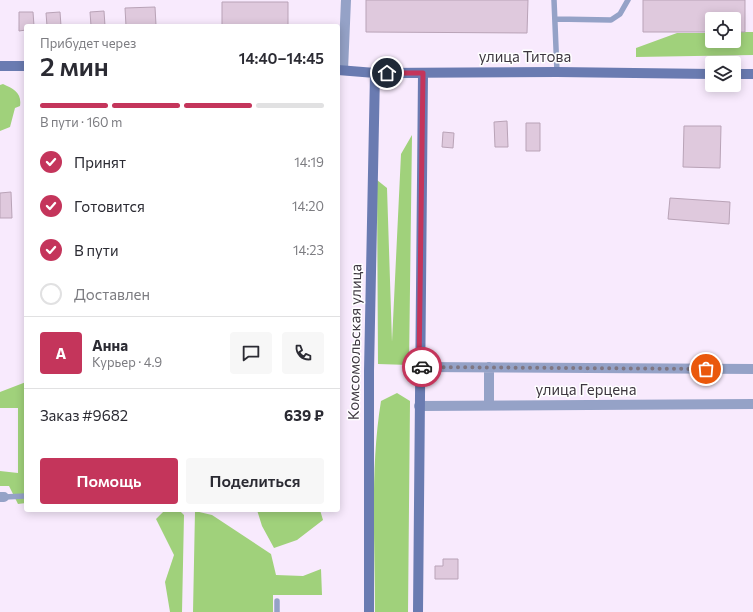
<!DOCTYPE html>
<html lang="ru">
<meta charset="utf-8">
<style>
:root{--surface:#fff;--page:#f7f7f7;--text:#2b2b33;--muted:#7c7c81;--line:#e1e1e2;--accent:#c4355b}
body{margin:0;font-family:Commissioner,sans-serif;background:var(--page);color:var(--text);height:100vh;display:flex;flex-direction:column;font-size:15px;white-space:nowrap}
*{box-sizing:border-box;margin:0}
p{font-size:13px;color:var(--muted)}
.icon{flex:none;width:22px;height:22px;fill:none;stroke:currentColor;stroke-width:2;stroke-linecap:round;stroke-linejoin:round}
.map{position:relative;flex:1;overflow:hidden}
.panel{position:absolute;left:24px;top:24px;width:316px;height:488px;display:flex;flex-direction:column;background:var(--surface);border-radius:4px;box-shadow:0 2px 10px #0003}
.panel>*{flex:none}
.tools{position:absolute;left:705px;top:12px;display:grid;gap:8px}
.tools a{display:grid;place-items:center;width:36px;height:36px;border-radius:4px;background:var(--surface);box-shadow:0 2px 10px #0003;font-size:20px}
.pin{position:absolute;display:grid;place-items:center;width:34px;height:34px;color:#fff;margin:-17px;border:2px solid #fff;border-radius:50%;box-shadow:0 1px 4px #0007}
.courier{position:absolute;display:grid;place-items:center;width:40px;height:40px;margin:-20px;border:3px solid #c4355b;border-radius:50%;background:#fff;color:#222;box-shadow:0 1px 5px #0007}
.headline em{font-style:normal;font-weight:600}
.headline div{display:flex;flex-direction:column-reverse}
.headline{display:flex;align-items:center;justify-content:space-between;height:68px;padding:0 16px}
h1{font-size:26px;font-weight:600;line-height:30px}
.bar{display:grid;grid-template-columns:repeat(4,1fr);gap:6px 4px;align-content:center;height:48px;padding:0 16px}
.bar i{height:5px;border-radius:3px;background:var(--line)}
.bar .active{background:var(--accent)}
.bar p{grid-column:span 4}
.line{display:flex;align-items:center;gap:10px;padding:0 16px;border-top:1px solid var(--line)}
.line div{flex:1}
.round{display:grid;place-items:center;flex:none;width:42px;height:42px;border-radius:4px;background:var(--page)}
ol{padding:0 16px;list-style:none}
li{display:flex;align-items:center;gap:12px;height:44px}
li p{margin-inline-start:auto}
li .icon{padding:4px;border-radius:50%;background:var(--accent);color:#fff;stroke-width:4}
li:last-child{color:var(--muted)}
li i{width:22px;height:22px;border:2px solid var(--line);border-radius:50%}
.button{display:flex;gap:8px;margin-top:auto;padding:8px 16px}
.button a{flex:1;height:46px;border-radius:4px;background:var(--accent);color:#fff;font-size:16px;font-weight:600;line-height:46px;text-align:center}
.button a+a{background:var(--page);color:var(--text)}
.map>svg:first-child{display:block}
</style>
<div class="map">
<svg width="753" height="612" viewBox="0 0 753 612">
<rect width="100%" height="100%" fill="#f8eafd"/>
<path fill="#a0d17b" d="M734,32H753V55L636,57V48L677,33H712V41H734Z
M3,84C14,89 22,93 20,106L15,108L10,127L0,131V85Z
M412,135L409,365L378,364L377,180L387,188L392,342L401,154Z
M26,382V503L18,504L9,486H0V471L18,473V408H0V392Z
M397,393L410,401L408,612H375C375,544 370,468 381,401Z
M165,510H179L184,515L182,612H170L165,582L174,555L156,519Z
M257,510H320L323,520L297,540L274,548L262,526Z
M195,511L212,515L271,554L276,575L303,576L321,569L322,595H273V612H193Z"/>
<path fill="#dfc9dd" stroke="#b9a3b7" d="M366,0H528L527,33L366,32Z
M643,0H745V32H734V19H712V32H643Z
M222,2H288V26H222Z
M155,7L156,25L126,26L125,8Z
M104,11L105,26H91L90,12Z
M19,12H33L34,26H26V30L19,31Z
M60,12L61,26H47L46,13Z
M507,121L508,147H495L494,122Z
M526,123H540V151H526Z
M684,126H721L720,168L683,167Z
M443,132L454,133L453,148L442,147Z
M11,192L12,218H0V193Z
M670,198L730,202L729,224L668,219Z
M443,559H458V579H435V566H443Z"/>
<g fill="none" stroke-linecap="round" stroke-linejoin="round">
<path stroke="#95a2c7" stroke-width="5.5" d="M554,0L557,72
M555,19L611,20L620,14L628,0
M4,497L26,496
M277,601V612"/>
<path stroke="#95a2c7" stroke-width="10" d="M343,70L346,0
M419,367L753,369
M489,367V405
M419,406L753,404
M0,497H4"/>
<path stroke="#6a7bb1" stroke-width="10" d="M0,66H26
M338,70L375,73L557,72L712,74
M734,74H753
M369,612V371L375,73
M418,612L423,73"/>
</g>
<g fill="none" stroke-linecap="round" stroke-linejoin="round">
<path stroke="#7f7682" stroke-width="4" stroke-dasharray="0 7.2" d="M422,367L706,369"/>
<path stroke="#c4355b" stroke-width="5" d="M387,73H423L419,367H422"/>
</g>
<g text-anchor="middle" stroke-width="3" stroke-linejoin="round" paint-order="stroke">
<g font-size="15" fill="#3e3740" stroke="#fff">
<text x="525" y="62">улица Титова</text>
<text transform="translate(355 342) rotate(-89)" y="5">Комсомольская улица</text>
<text x="586" y="395">улица Герцена</text>
</g>
</g>
</svg>
<div class="tools">
<a><svg class="icon" aria-label="locate" viewBox="0 0 24 24"><circle cx="12" cy="12" r="6"/><path d="M12 2v4M12 18v4M2 12h4M18 12h4"/></svg></a>
<a><svg class="icon" aria-label="layers" viewBox="0 0 24 24"><path d="M12 4l9 5-9 5-9-5zM3 14l9 5 9-5"/></svg></a>
</div>
<div class="pin" style="left:706px;top:369px;background:#ea580c"><svg class="icon" aria-label="bag" viewBox="0 0 24 24"><path d="M5 8h14l-1 12H6zM9 8a3 3 0 0 1 6 0"/></svg></div>
<div class="pin" style="left:387px;top:73px;background:#1f2937"><svg class="icon" aria-label="home" viewBox="0 0 24 24"><path d="M3 11l9-7 9 7M6 9v11h12V9"/></svg></div>
<div class="courier" style="left:422px;top:367px"><svg class="icon" aria-label="car" viewBox="0 0 24 24"><path d="M5 17H2v-5l4-1 3-4h7l3 4 3 1v5h-3M9 17h6M6 11h13"/><circle cx="7" cy="17" r="2"/><circle cx="17" cy="17" r="2"/></svg></div>
<section class="panel">
<div class="headline"><div><h1>2 мин</h1><p>Прибудет через</p></div><em>14:40–14:45</em></div>
<div class="bar"><i class="active"></i><i class="active"></i><i class="active"></i><i></i><p>В пути · 160 m</p></div>
<ol>
<li><svg class="icon" aria-label="check" viewBox="0 0 24 24"><path d="M5 12l5 5 9-10"/></svg>Принят<p>14:19</p></li>
<li><svg class="icon" aria-label="check" viewBox="0 0 24 24"><path d="M5 12l5 5 9-10"/></svg>Готовится<p>14:20</p></li>
<li><svg class="icon" aria-label="check" viewBox="0 0 24 24"><path d="M5 12l5 5 9-10"/></svg>В пути<p>14:23</p></li>
<li><i></i>Доставлен</li>
</ol>
<div class="line" style="height:72px"><b class="round" style="background:var(--accent);color:#fff">А</b><div><b>Анна</b><p>Курьер · 4.9</p></div><a class="round"><svg class="icon" aria-label="chat" viewBox="0 0 24 24"><path d="M4 5h16v11H9l-5 4z"/></svg></a><a class="round"><svg class="icon" aria-label="phone" viewBox="0 0 24 24"><path d="M5 4h4l2 5-3 2q2 4 5 5l2-3 5 2v4C11 20 4 13 5 4z"/></svg></a></div>
<div class="line" style="height:52px"><div>Заказ #9682</div><b>639 ₽</b></div>
<div class="button"><a>Помощь</a><a>Поделиться</a></div>
</section>
</div>
